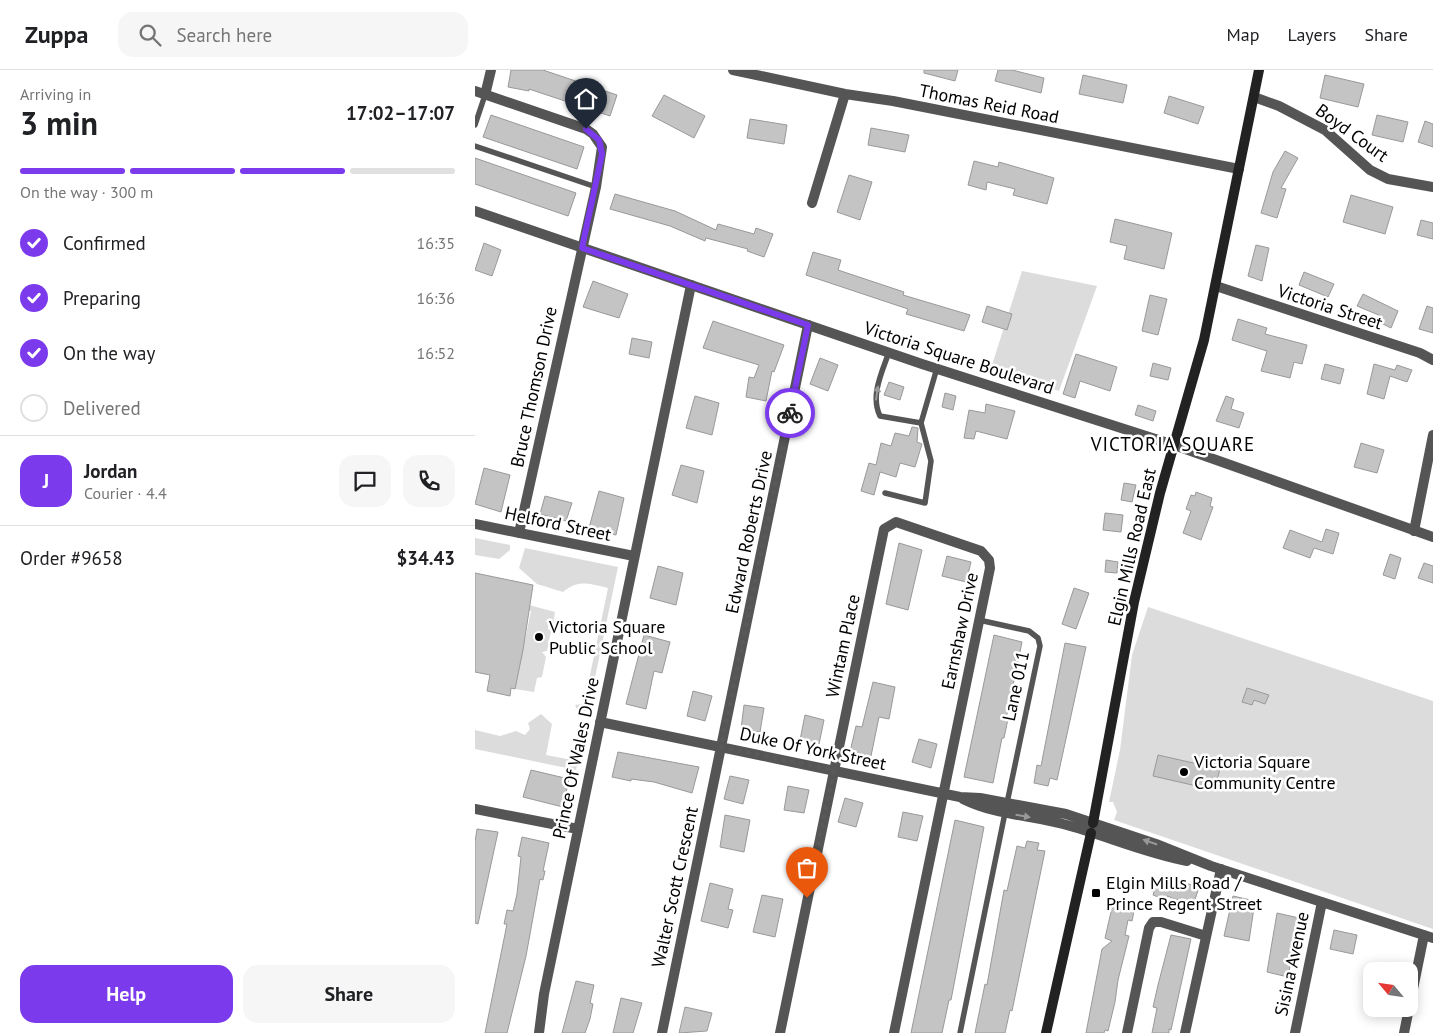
<!DOCTYPE html>
<meta charset="utf-8">
<style>
:root{--surface:#fff;--page:#f6f6f6;--text:#202124;--muted:#757577;--line:#e0e0e0;--accent:#7c3aed}
body{margin:0;font-family:"PT Sans",sans-serif;background:var(--page);color:var(--text);height:100vh;display:flex;flex-direction:column;font-size:19px;white-space:nowrap}
*{box-sizing:border-box;margin:0}
p{font-size:16px;color:var(--muted)}
.icon{flex:none;width:28px;height:28px;fill:none;stroke:currentColor;stroke-width:2;stroke-linecap:round;stroke-linejoin:round}
.map{position:relative;flex:1;overflow:hidden}
.panel{display:flex;flex-direction:column;background:var(--surface);width:475px}
.panel>*{flex:none}
.needle{width:32px;rotate:299deg}
.controls{position:absolute;left:888px;top:892px;display:grid;gap:10px}
.controls a{display:grid;place-items:center;width:55px;height:55px;border-radius:10px;background:var(--surface);box-shadow:0 2px 12px #0003;font-size:25px}
.pin{position:absolute;display:grid;place-items:center;width:42px;height:42px;color:#fff;margin:-51px -21px;border-radius:50% 50% 50% 0;rotate:-45deg;box-shadow:0 0 5px #0007}
.pin .icon{rotate:45deg}
.courier{position:absolute;display:grid;place-items:center;width:50px;height:50px;margin:-25px;border:4px solid #7c3aed;border-radius:50%;background:#fff;color:#222;box-shadow:0 1px 6px #0007}
.head em{font-style:normal;font-weight:700}
.head div{display:flex;flex-direction:column-reverse}
.head{display:flex;align-items:center;justify-content:space-between;height:85px;padding:0 20px}
h1{font-size:32px;font-weight:700;line-height:38px}
.bar{display:grid;grid-template-columns:repeat(4,1fr);gap:8px 5px;align-content:center;height:60px;padding:0 20px}
.bar i{height:6px;border-radius:4px;background:var(--line)}
.bar .active{background:var(--accent)}
.bar p{grid-column:span 4}
.line{display:flex;align-items:center;gap:12px;padding:0 20px;border-top:1px solid var(--line)}
.line div{flex:1}
.round{display:grid;place-items:center;flex:none;width:52px;height:52px;border-radius:15px;background:var(--page)}
ol{padding:0 20px;list-style:none}
li{display:flex;align-items:center;gap:15px;height:55px}
li p{margin-inline-start:auto}
li .icon{padding:5px;border-radius:50%;background:var(--accent);color:#fff;stroke-width:4}
li:last-child{color:var(--muted)}
li i{width:28px;height:28px;border:2px solid var(--line);border-radius:50%}
.button{display:flex;gap:10px;margin-top:auto;padding:10px 20px}
.button a{flex:1;height:58px;border-radius:15px;background:var(--accent);color:#fff;font-size:20px;font-weight:700;line-height:58px;text-align:center}
.button a+a{background:var(--page);color:var(--text)}
header{display:flex;align-items:center;gap:30px;box-sizing:border-box;height:70px;padding:0 25px;background:var(--surface);border-bottom:1px solid var(--line)}
header strong{font-size:24px}
nav{display:flex;gap:28px;margin-inline-start:auto;font-size:18px}
.search{width:350px;height:45px;background:var(--page);display:flex;align-items:center;gap:12px;box-sizing:border-box;padding:0 18px;border-radius:15px;color:var(--muted);font-size:19px}
main{display:flex;flex:1;min-height:0}
.map>svg:first-child{display:block}
</style>
<header>
<strong>Zuppa</strong>
<div class="search"><svg class="icon" aria-label="search" viewBox="0 0 24 24"><circle cx="10" cy="10" r="6"/><path d="M15 15l6 6"/></svg>Search here</div>
<nav><a>Map</a><a>Layers</a><a>Share</a></nav>
</header>
<main>
<section class="panel">
<div class="head"><div><h1>3 min</h1><p>Arriving in</p></div><em>17:02–17:07</em></div>
<div class="bar"><i class="active"></i><i class="active"></i><i class="active"></i><i></i><p>On the way · 300 m</p></div>
<ol>
<li><svg class="icon" aria-label="check" viewBox="0 0 24 24"><path d="M5 12l5 5 9-10"/></svg>Confirmed<p>16:35</p></li>
<li><svg class="icon" aria-label="check" viewBox="0 0 24 24"><path d="M5 12l5 5 9-10"/></svg>Preparing<p>16:36</p></li>
<li><svg class="icon" aria-label="check" viewBox="0 0 24 24"><path d="M5 12l5 5 9-10"/></svg>On the way<p>16:52</p></li>
<li><i></i>Delivered</li>
</ol>
<div class="line" style="height:90px"><b class="round" style="background:var(--accent);color:#fff">J</b><div><b>Jordan</b><p>Courier · 4.4</p></div><a class="round"><svg class="icon" aria-label="chat" viewBox="0 0 24 24"><path d="M4 5h16v11H9l-5 4z"/></svg></a><a class="round"><svg class="icon" aria-label="phone" viewBox="0 0 24 24"><path d="M5 4h4l2 5-3 2q2 4 5 5l2-3 5 2v4C11 20 4 13 5 4z"/></svg></a></div>
<div class="line" style="height:65px"><div>Order #9658</div><b>$34.43</b></div>
<div class="button"><a>Help</a><a>Share</a></div>
</section>
<div class="map">
<svg width="958" height="963" viewBox="0 0 958 963">
<rect width="100%" height="100%" fill="#fff"/>
<path fill="#dcdcdc" d="M547,201L622,216L584,321L516,298Z
M0,468L35,475V480L24,489L0,485Z
M50,478L143,497L113,641H103L100,635L109,634L133,518C114,514 104,509 88,522L62,514L44,498Z
M54,535L80,542L78,555L73,556V559L76,561L72,581L67,582L71,587L67,607L62,608L59,622L40,619L56,541L53,540Z
M673,537L958,631V859L639,750L642,742L638,732H634L645,680L657,585Z
M66,644L77,654L71,685L97,690L103,661L109,663L101,700L0,679V660L25,666L41,661L50,665L55,659L53,653Z"/>
<path fill="#c4c4c4" stroke="#999" d="M36,0H68L142,25L135,46L54,19V21L33,17Z
M449,0H483L480,11L449,3Z
M523,0H537L569,8L566,23L520,11Z
M608,5L652,15L648,33L604,24Z
M850,5L889,14L883,37L845,28Z
M189,25L230,46L219,68L177,46Z
M694,26L729,37L723,54L689,43Z
M16,45L109,77L102,99L8,67Z
M902,45L933,52L928,72L897,65Z
M275,49L312,55L309,74L272,68Z
M950,51L958,54V77L943,72Z
M396,58L434,65L430,82L393,75Z
M810,81L823,88L806,118L811,119L802,148L786,143L798,102Z
M0,88L101,123L93,146L0,114Z
M499,91L523,97L524,92L579,108L572,134L538,125L540,119L512,112L511,120L493,115Z
M374,105L397,112L385,150L362,142Z
M140,124L200,141L241,160L243,154L279,164L281,158L298,164L289,187L272,181L273,179L231,168L230,171L195,156L135,139Z
M876,125L918,137L910,164L868,152Z
M640,149L697,163L689,199L649,189L652,176L635,172Z
M946,150L958,153V169L942,165Z
M9,173L26,180L17,206L0,200Z
M781,175L794,178L787,211L773,206Z
M338,182L366,190L363,200L429,222L428,225L495,245L489,261L431,244L433,239L331,205Z
M829,202L859,214L853,227L824,215Z
M118,211L153,224L144,248L108,237Z
M888,224L923,241L916,258L904,252L906,246L882,236Z
M675,225L692,229L683,265L667,261Z
M512,236L537,244L532,260L507,252Z
M952,236L958,238V263L944,259Z
M763,249L792,258L790,264L832,275L827,294L819,292L815,308L786,301L792,281L757,270Z
M238,251L309,275L299,302L297,301L291,331L271,327L274,307L279,308L284,295L228,278Z
M157,268L177,272L174,288L154,284Z
M601,284L642,297L635,321L605,311L600,328L588,324Z
M345,288L363,295L353,321L335,314Z
M678,293L696,298L693,310L675,306Z
M850,294L869,299L865,314L846,309Z
M899,294L920,300L922,295L937,300L932,312L915,306L909,329L892,324Z
M414,312L429,317L425,330L409,325Z
M470,323L481,326L478,340L467,337Z
M220,326L244,333L237,365L211,358Z
M751,326L759,329L756,339L769,343L764,358L741,351Z
M511,334L540,341L532,369L501,361L499,369L489,368L494,340L510,343Z
M663,335L681,341L678,351L660,345Z
M437,357L443,358L442,372L447,374L440,397L425,393L421,407L405,402L399,425L386,421L394,393L401,395L406,373L416,376L420,363L434,366Z
M886,373L909,380L902,403L879,397Z
M206,395L229,401L222,433L197,425Z
M9,398L35,405L26,442L0,434Z
M649,413L661,415L657,432L646,430Z
M124,421L149,428L141,465L114,458Z
M721,422L737,428L735,436L738,437L726,470L708,463L716,441L711,439L716,425L720,426Z
M70,426L97,433L91,451L65,444Z
M630,443L648,445L646,462L628,460Z
M851,459L864,463L858,484L839,478L835,488L808,478L815,460L847,472Z
M424,473L447,480L433,540L411,534Z
M915,484L926,488L920,509L908,505Z
M472,486L496,492L491,512L467,506Z
M631,490L643,492L642,503L630,502Z
M949,493L958,496V513L943,508Z
M183,496L208,503L201,535L175,528Z
M0,503L58,515L48,580L40,619L36,618L35,626L12,621L15,605L0,602Z
M599,518L614,523L601,559L587,554Z
M169,565L195,572L187,603L179,601L171,639L151,634Z
M519,565L547,572L531,649H533L529,668H527L518,713L489,707Z
M590,573L611,577L582,710L575,708L573,716L559,713L562,695L566,696Z
M398,612L420,617L414,649L404,647L396,686L375,682L381,656L387,657Z
M772,618L794,625L790,634L779,630L777,635L767,632Z
M218,621L237,626L230,651L212,646Z
M269,635L289,638L285,662L266,659Z
M330,645L349,650L344,674L325,670Z
M444,669L462,674L456,698L437,692Z
M143,682L224,697L217,723L179,712L156,709V711L137,707Z
M683,685L745,699L739,720L678,706Z
M56,700L94,709L88,737L48,727Z
M255,706L274,710L268,734L249,729Z
M313,716L334,720L329,743L309,740Z
M370,728L388,733L381,757L363,752Z
M428,742L448,746L442,771L423,767Z
M250,745L275,750L269,782L245,777Z
M480,750L509,757L476,930H474L467,963H436Z
M2,759L23,762L3,854L0,853V772Z
M47,767L74,773L68,801H70L68,810L65,809L51,886L32,963H10L32,854H29L32,840L38,841L42,824L46,787L43,786Z
M552,771L564,773L562,780L570,781L537,941L535,940L530,963H500L510,914L512,915L529,820L532,821L542,776L550,778Z
M685,806L724,817L718,836L692,826L691,830L678,825L680,818L678,817Z
M235,813L258,819L253,839L258,840L253,858L226,851Z
M287,825L308,829L300,867L278,862Z
M758,826L780,831L774,871L749,866Z
M639,829L660,836L657,851L653,850L650,865L654,866L643,910L640,932L633,961L630,960L629,963H611L627,879L637,871L630,868Z
M802,843L824,848L813,907L792,902Z
M859,860L882,865L878,884L855,879Z
M696,865L716,869L696,960L694,959V963H677L682,938L678,937L683,915Z
M101,911L119,915L115,933L118,934L115,949L110,963H87Z
M146,928L167,933L158,963H138Z
M210,937L237,943L232,961L204,963Z"/>
<g fill="none" stroke-linecap="round" stroke-linejoin="round">
<path stroke="#555" stroke-width="5.5" d="M0,55L10,25
M0,76L121,117
M414,282C407,302 395,326 405,346L446,353
M410,423L450,433L456,391L446,353L462,298
M504,550L554,561L563,568L565,576L532,733
M485,963L530,743"/>
<path stroke="#555" stroke-width="10" d="M258,0L370,24L418,31L764,99
M0,21L111,59L118,64L127,77L121,117L44,463
M10,25L16,0
M779,27L804,36L850,60L895,100L913,109L958,117
M337,133L370,24
M741,216L945,283L958,290
M0,454L159,486
M939,461L958,365
M125,652L485,727L505,728L591,744L681,774L736,796L958,868
M488,729C520,745 555,745 588,754C630,765 669,783 712,791
M0,739L103,759
M64,963L69,924L216,215
M187,963L333,255
M305,963L409,459L421,452L506,481L514,490L515,498L419,963
M652,963L674,858L678,852H686L731,866
M710,963L746,799
M820,963L847,832
M929,963L949,865"/>
<path stroke="#555" stroke-width="10" d="M0,141L447,294L699,375L958,467"/>
<path stroke="#222" stroke-width="10" d="M618,753L659,532L685,423L729,270L784,0
M571,963L616,763"/>
</g>
<defs><path id="oneway-solid" d="M-6-.8H1V-3.2L6.5 0L1 3.2V.8H-6Z" transform="scale(1.25)"/></defs>
<g fill="#999">
<use href="#oneway-solid" transform="translate(402 323) rotate(-82)"/>
<use href="#oneway-solid" transform="translate(548 746) rotate(10)"/>
<use href="#oneway-solid" transform="translate(675 772) rotate(-161)"/>
</g>
<g fill="none" stroke-linecap="round" stroke-linejoin="round">
<path stroke="#595959" stroke-width="5" stroke-dasharray="0 9" d="M315,343L246,677L359,700L332,828"/>
<path stroke="#7c3aed" stroke-width="6" d="M111,59L124,70L127,84L107,178L333,255L315,343"/>
</g>
<g fill="#000" stroke="#fff" stroke-width="2">
<circle cx="64" cy="567" r="5"/>
<circle cx="709" cy="702" r="5"/>
<rect x="616" y="818" width="10" height="10" rx="2.5"/>
</g>
<g text-anchor="middle" stroke-width="5" stroke-linejoin="round" paint-order="stroke">
<g font-size="18" fill="#000" stroke="#fff">
<text transform="translate(514 34) rotate(11)" y="6">Thomas Reid Road</text>
<text transform="translate(877 63) rotate(36)" y="6">Boyd Court</text>
<text transform="translate(855 237) rotate(18)" y="6">Victoria Street</text>
<text transform="translate(484 288) rotate(18)" y="6">Victoria Square Boulevard</text>
<text transform="translate(59 317) rotate(-78)" y="6">Bruce Thomson Drive</text>
<text transform="translate(83 454) rotate(12)" y="6">Helford Street</text>
<text transform="translate(274 462) rotate(-78)" y="6">Edward Roberts Drive</text>
<text transform="translate(657 477) rotate(-77)" y="6">Elgin Mills Road East</text>
<text transform="translate(485 561) rotate(-78)" y="6">Earnshaw Drive</text>
<text transform="translate(368 576) rotate(-78)" y="6">Wintam Place</text>
<text transform="translate(541 616) rotate(-78)" y="6">Lane 011</text>
<text transform="translate(338 679) rotate(12)" y="6">Duke Of York Street</text>
<text transform="translate(101 688) rotate(-78)" y="6">Prince Of Wales Drive</text>
<text transform="translate(200 817) rotate(-78)" y="6">Walter Scott Crescent</text>
<text transform="translate(817 894) rotate(-78)" y="6">Sisina Avenue</text>
</g>
<g font-size="18" fill="#000" stroke="#fff" text-anchor="start">
<text x="74" y="563">Victoria Square<tspan x="74" dy="21">Public School</tspan></text>
<text x="719" y="698">Victoria Square<tspan x="719" dy="21">Community Centre</tspan></text>
<text x="631" y="819">Elgin Mills Road /<tspan x="631" dy="21">Prince Regent Street</tspan></text>
</g>
<g font-size="19" letter-spacing="1" fill="#000" stroke="#fff">
<text x="698" y="381">VICTORIA SQUARE</text>
</g>
</g>
</svg>
<div class="controls">
<a><svg class="needle" viewBox="-14 -14 28 28"><path d="M0-13l5 13h-10z" fill="#e53935"/><path d="M0 13l5-13h-10z" fill="#757577"/></svg></a>
</div>
<div class="pin" style="left:332px;top:828px;background:#ea580c"><svg class="icon" aria-label="bag" viewBox="0 0 24 24"><path d="M5 8h14l-1 12H6zM9 8a3 3 0 0 1 6 0"/></svg></div>
<div class="pin" style="left:111px;top:59px;background:#1f2937"><svg class="icon" aria-label="home" viewBox="0 0 24 24"><path d="M3 11l9-7 9 7M6 9v11h12V9"/></svg></div>
<div class="courier" style="left:315px;top:343px"><svg class="icon" aria-label="bike" viewBox="0 0 24 24"><circle cx="6" cy="16" r="4"/><circle cx="18" cy="16" r="4"/><path d="M6 16l4-8h5l3 8M10 8l3 8H6M13 5h3"/></svg></div>
</div>
</main>
